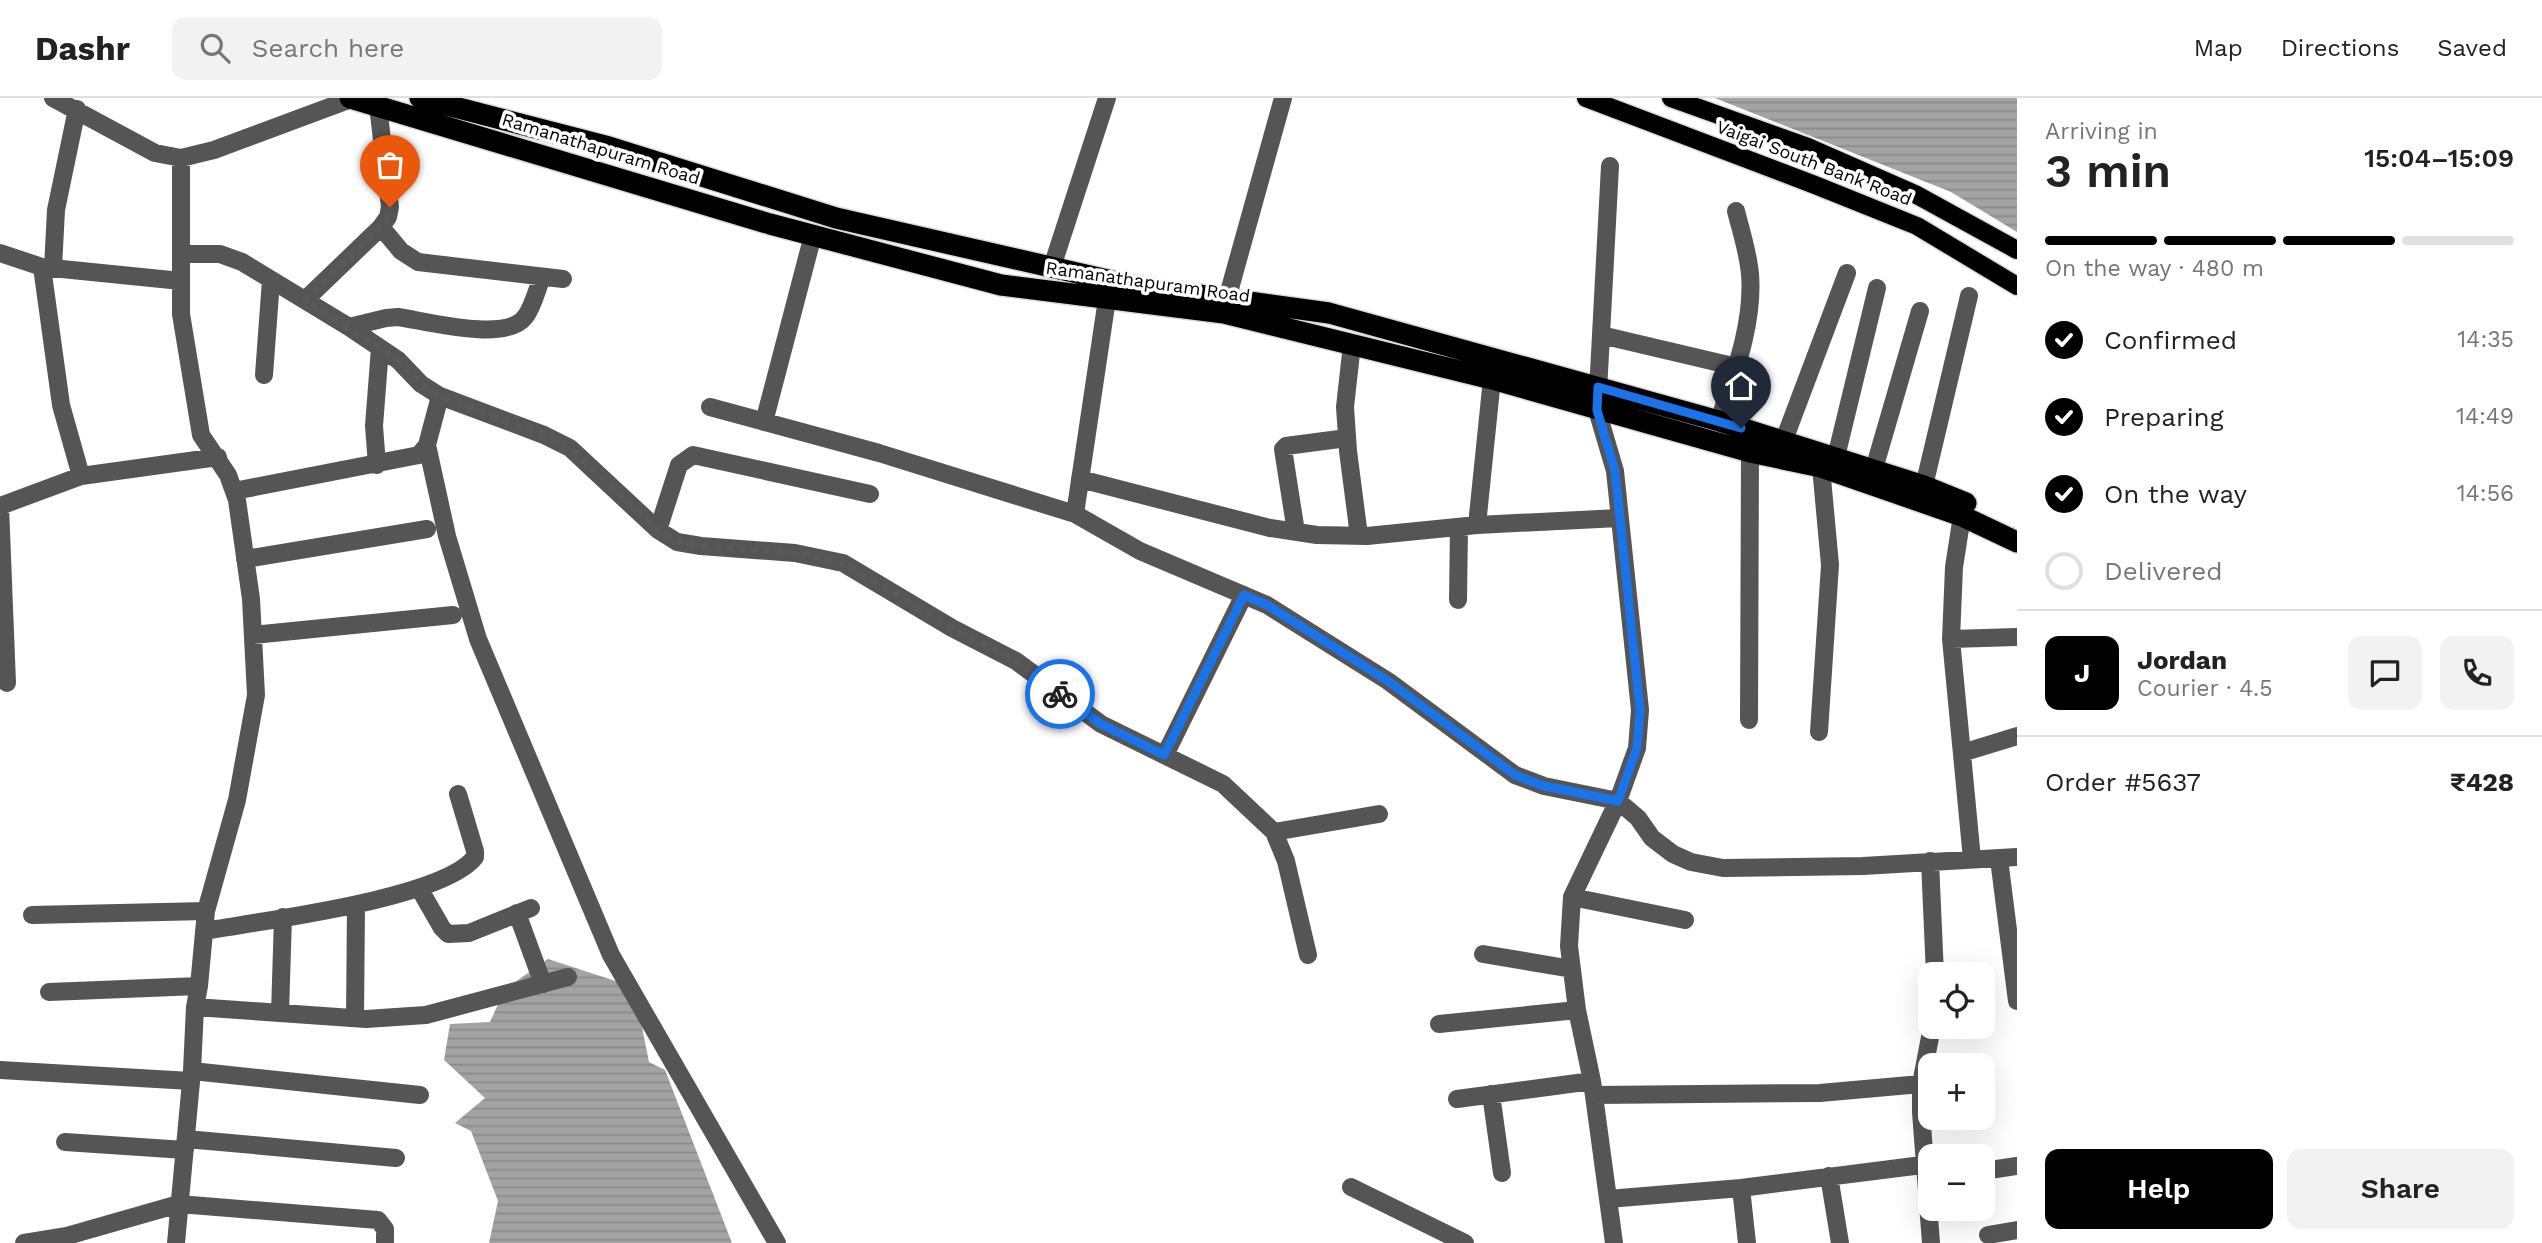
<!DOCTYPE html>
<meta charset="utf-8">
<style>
:root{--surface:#fff;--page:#f2f2f2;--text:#222;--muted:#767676;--line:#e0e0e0;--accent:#000}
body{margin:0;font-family:"Work Sans",sans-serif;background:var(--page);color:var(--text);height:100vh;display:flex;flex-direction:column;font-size:26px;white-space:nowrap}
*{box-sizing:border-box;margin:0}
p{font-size:23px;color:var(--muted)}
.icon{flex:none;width:38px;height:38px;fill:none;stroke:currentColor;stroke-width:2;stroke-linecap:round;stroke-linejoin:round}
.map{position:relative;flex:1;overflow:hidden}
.details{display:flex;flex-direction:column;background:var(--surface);width:525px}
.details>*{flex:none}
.fabs{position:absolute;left:1918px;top:864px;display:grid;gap:14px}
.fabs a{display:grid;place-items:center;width:77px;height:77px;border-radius:14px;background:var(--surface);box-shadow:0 7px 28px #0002;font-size:35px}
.pin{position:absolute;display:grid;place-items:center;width:60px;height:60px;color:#fff;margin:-72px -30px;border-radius:50% 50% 50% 0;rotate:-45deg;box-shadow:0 0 7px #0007}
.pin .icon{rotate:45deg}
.courier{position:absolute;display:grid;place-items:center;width:70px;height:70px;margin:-35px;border:5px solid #1a73e8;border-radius:50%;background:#fff;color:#222;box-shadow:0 2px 9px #0007}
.overview em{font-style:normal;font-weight:600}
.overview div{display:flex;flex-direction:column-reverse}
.overview{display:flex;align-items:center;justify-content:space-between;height:119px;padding:0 28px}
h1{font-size:46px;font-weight:600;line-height:52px}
.bar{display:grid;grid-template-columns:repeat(4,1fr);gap:10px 7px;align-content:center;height:84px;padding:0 28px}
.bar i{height:9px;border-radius:5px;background:var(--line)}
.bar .active{background:var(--accent)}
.bar p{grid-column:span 4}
.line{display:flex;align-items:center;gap:18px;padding:0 28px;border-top:2px solid var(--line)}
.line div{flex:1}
.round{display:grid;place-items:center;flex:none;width:74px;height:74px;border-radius:14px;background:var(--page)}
ol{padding:0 28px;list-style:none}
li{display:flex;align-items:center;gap:21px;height:77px}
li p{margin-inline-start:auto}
li .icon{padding:7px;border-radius:50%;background:var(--accent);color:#fff;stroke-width:4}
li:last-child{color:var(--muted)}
li i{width:38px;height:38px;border:4px solid var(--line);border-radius:50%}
.button{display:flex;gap:14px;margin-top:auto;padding:14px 28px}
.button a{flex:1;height:80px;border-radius:14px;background:var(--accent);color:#fff;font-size:28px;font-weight:600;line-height:80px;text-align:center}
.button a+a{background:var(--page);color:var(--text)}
header{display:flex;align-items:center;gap:42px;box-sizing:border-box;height:98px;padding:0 35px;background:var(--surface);border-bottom:2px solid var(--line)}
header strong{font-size:33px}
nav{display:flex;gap:38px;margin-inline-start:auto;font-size:24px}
.search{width:490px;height:63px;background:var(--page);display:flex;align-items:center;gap:18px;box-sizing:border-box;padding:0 24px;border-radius:14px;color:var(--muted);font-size:26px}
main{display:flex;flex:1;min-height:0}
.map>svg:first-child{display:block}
</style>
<header>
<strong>Dashr</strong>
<div class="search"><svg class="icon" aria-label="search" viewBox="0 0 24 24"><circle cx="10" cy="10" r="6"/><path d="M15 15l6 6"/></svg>Search here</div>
<nav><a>Map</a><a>Directions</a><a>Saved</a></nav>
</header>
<main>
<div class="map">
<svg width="2017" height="1145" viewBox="0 0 2017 1145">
<defs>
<pattern id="water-rules" width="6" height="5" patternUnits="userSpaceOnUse" patternTransform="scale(1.75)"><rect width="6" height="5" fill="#a3a3a3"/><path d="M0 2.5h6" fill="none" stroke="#8b8b8b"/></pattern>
</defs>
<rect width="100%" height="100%" fill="#fff"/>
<path fill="url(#water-rules)" d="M1715,0H2017V134L1951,94Z
M548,861L634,889L649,964L665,972L732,1145H489L498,1103L471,1033L455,1025L485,1000L444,962L450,926L490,924L505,891Z"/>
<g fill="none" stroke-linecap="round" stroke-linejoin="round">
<g stroke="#dbdbdb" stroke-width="21">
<path id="major" d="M1586,0L1815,87L1917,128L2017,188
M1671,0L1808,49L1915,96L2017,152"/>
</g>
<g stroke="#dbdbdb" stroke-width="24">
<path id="highway" d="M350,0L770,126L1001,187L1224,215L1492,281L1750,354L1821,369L1962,418L2017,444
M420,0L609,49L836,120L1134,188L1329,215L1719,323L1924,388L1966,405"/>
</g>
<path stroke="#555" stroke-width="18" d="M53,0L155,55L181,60L214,52L351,1
M1610,68L1597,312L1615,373L1640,612L1637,650L1618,703L1572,799L1569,848L1577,912L1592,983L1614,1145
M381,129L401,153L418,164L563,181
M0,155L42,169L181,183
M181,156H220L242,164L349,229L398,262L421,286L440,298L544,337L570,350L658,432L677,444L701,448L795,455L843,465L952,530L1016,563L1101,626L1223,686L1274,734L1286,763L1308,857
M42,169L61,307L81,378
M1052,169L1107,0
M53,170L56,112L77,11
M1107,201L1075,416L1140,453L1267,507L1388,583L1515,677L1544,688L1618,703L1638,720L1652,740L1673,756L1691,764L1723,770L1863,768L2017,759
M1227,201L1283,0
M305,202L381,129L388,119L390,109L378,8
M349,229L386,220L398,219C426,223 506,245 525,219C533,209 537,191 542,179
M1601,237L1737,269
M1352,246L1345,309L1348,353L1359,438
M264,277L271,182
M710,309L879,355L1075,416
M1719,323C1734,277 1754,225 1750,176C1748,154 1741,133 1736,113
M764,324L813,137
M1784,342L1847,175
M427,347L447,438L478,541L611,857L777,1145
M1836,359L1877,190
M377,367L374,328L380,250
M1874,371L1920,213
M1080,381L1270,430L1317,437L1367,438L1477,427L1619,420
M1924,388L1969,198
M234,393L419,357L427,347L440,298
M0,408L81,378L218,359
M0,408L7,585
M1962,418L1954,469L1951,541L1972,761
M1477,427L1492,281
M658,432L679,367L693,357L870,396
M1296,434L1283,351L1286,348L1347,340
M245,461L427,431
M1458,502L1459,429
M253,537L453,517
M1951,541L2017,539
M1749,622L1750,354
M1819,634L1830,467L1821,369
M1962,655L2017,638
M1165,657L1244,497
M1274,734L1379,716
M1999,761L2017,903
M1930,763L1935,877
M419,790L442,830L448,836L469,835L531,810
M1572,799L1685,822
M517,815L543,886
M32,817L206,813
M204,833C260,823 443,801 475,759V753L458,696
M1483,856L1572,871
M49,894L199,888
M195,909L366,921L426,917L568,879
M280,915L283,819
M355,920L356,807
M1439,926L1577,912
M0,972L191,983
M192,973L420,997
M1491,996L1502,1075
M1594,997L1820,995L1921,986
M1457,1001L1592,983
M186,1041L396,1060
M65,1044L185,1052
M1983,1073L2017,1068
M1829,1078L1840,1145
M1351,1089L1465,1145
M1741,1090L1747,1145
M1608,1101L1741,1090L1930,1066
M1988,1137L2017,1132
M24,1145L67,1138L179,1106L378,1122L385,1131V1145
M176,1145L192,973L195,909L199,888L206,813L237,702L256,597L251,501L237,402L228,377L201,337L181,216V60
M1931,1145L1921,1014V986L1932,929"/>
<use href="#major" stroke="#000" stroke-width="18"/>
<use href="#highway" stroke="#000" stroke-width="21"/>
</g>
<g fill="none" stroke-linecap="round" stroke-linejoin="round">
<path stroke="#595959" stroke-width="7" stroke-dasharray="0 12.6" d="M390,109L388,119L381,129L305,202L398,262L421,286L439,298L544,337L570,350L658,432L677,443L701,448L795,454L843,465L952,530L1016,563L1060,596"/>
<path stroke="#1a73e8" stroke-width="9" d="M1060,596L1101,626L1164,657L1244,497L1267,507L1388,583L1515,677L1544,688L1618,703L1637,650L1640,612L1615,373L1597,312L1598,289L1741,330"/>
</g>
<g text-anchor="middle" stroke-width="7" stroke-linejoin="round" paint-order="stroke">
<g font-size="18" fill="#000" stroke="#fff">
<text transform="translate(601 51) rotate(17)" y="6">Ramanathapuram Road</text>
<text transform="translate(1814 65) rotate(21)" y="6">Vaigai South Bank Road</text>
<text transform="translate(1148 184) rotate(8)" y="6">Ramanathapuram Road</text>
</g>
</g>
</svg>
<div class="fabs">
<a><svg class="icon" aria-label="locate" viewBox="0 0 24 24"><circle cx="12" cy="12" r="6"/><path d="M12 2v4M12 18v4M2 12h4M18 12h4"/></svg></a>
<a>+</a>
<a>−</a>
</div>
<div class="pin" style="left:390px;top:109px;background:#ea580c"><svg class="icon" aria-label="bag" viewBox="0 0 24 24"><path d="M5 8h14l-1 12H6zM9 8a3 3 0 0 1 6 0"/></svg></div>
<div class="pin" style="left:1741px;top:330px;background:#1f2937"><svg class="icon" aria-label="home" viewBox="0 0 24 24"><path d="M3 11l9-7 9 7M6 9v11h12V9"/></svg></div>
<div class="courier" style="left:1060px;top:596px"><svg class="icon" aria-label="bike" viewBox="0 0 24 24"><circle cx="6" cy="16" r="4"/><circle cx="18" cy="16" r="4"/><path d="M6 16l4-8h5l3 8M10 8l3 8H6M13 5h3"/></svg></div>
</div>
<section class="details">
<div class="overview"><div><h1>3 min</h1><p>Arriving in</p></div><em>15:04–15:09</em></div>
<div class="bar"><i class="active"></i><i class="active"></i><i class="active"></i><i></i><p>On the way · 480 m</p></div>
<ol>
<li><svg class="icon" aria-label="check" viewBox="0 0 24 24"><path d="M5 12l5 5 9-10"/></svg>Confirmed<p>14:35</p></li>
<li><svg class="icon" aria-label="check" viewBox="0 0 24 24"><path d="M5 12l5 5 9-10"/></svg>Preparing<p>14:49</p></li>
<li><svg class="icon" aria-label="check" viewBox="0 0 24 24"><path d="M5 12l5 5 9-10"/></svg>On the way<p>14:56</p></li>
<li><i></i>Delivered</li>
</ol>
<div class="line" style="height:126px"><b class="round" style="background:var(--accent);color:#fff">J</b><div><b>Jordan</b><p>Courier · 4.5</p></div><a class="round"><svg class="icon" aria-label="chat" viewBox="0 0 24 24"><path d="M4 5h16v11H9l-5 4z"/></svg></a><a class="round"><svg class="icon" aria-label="phone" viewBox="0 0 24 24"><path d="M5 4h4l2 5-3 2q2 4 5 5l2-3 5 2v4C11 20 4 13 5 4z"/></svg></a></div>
<div class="line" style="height:91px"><div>Order #5637</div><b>₹428</b></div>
<div class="button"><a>Help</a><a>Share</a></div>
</section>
</main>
